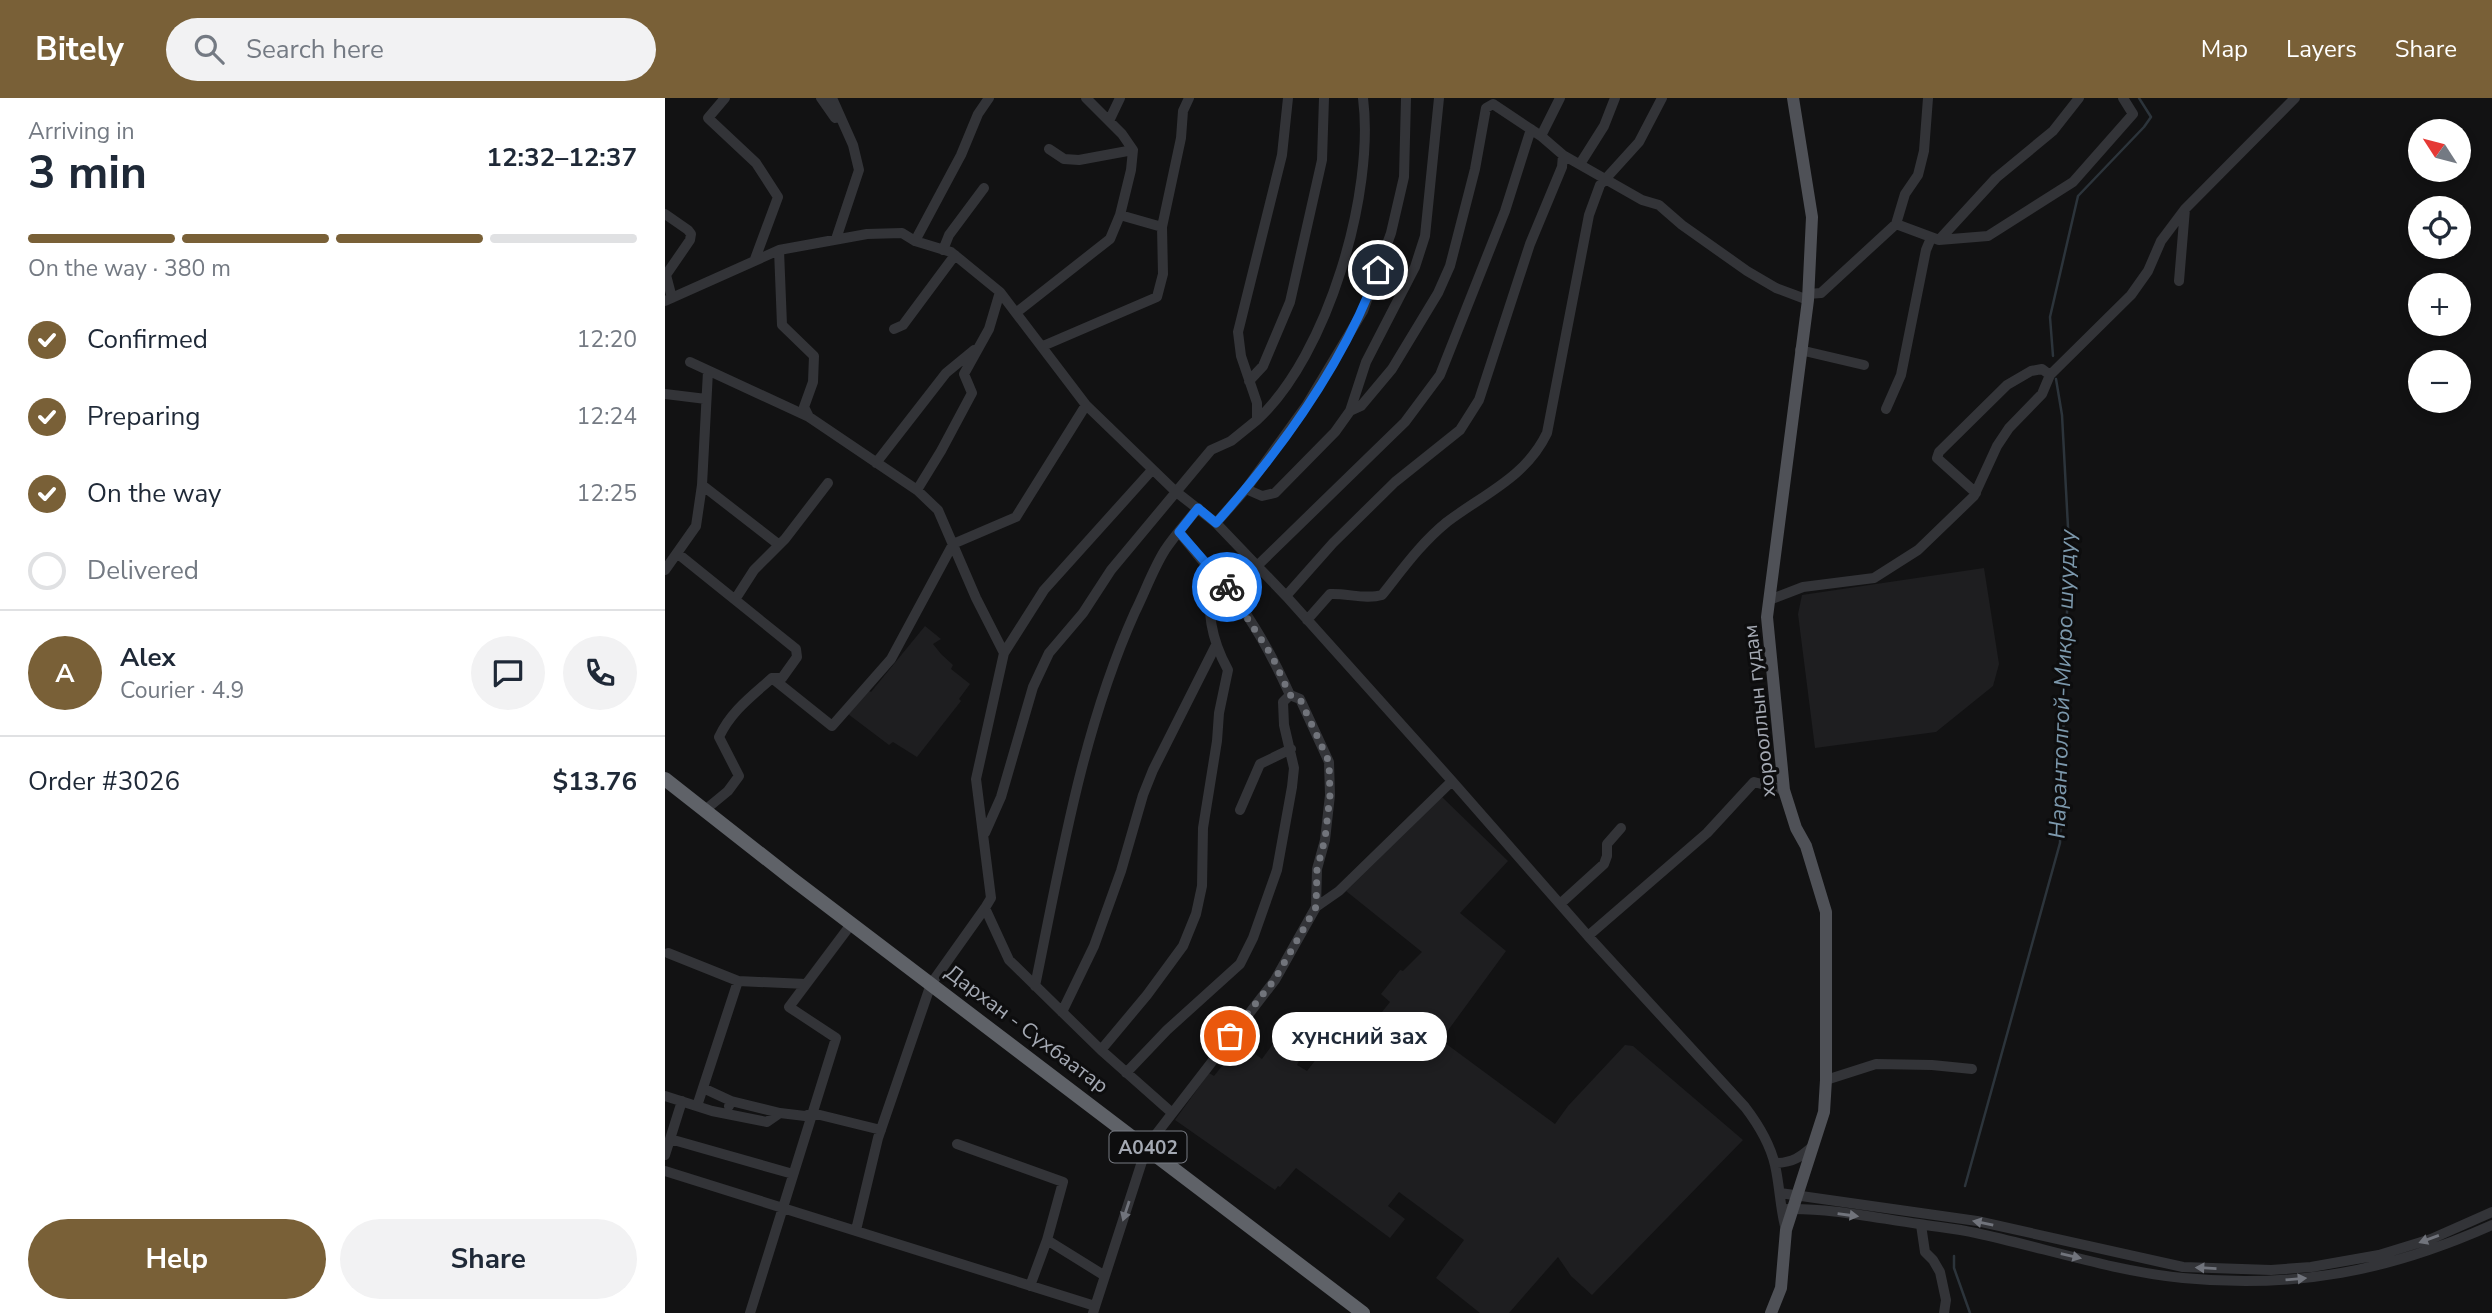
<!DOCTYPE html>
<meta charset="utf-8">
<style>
:root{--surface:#fff;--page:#f2f2f3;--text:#1f2937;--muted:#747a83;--line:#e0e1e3;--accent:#796037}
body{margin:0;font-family:"Nunito Sans",sans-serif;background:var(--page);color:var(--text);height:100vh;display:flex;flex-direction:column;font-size:26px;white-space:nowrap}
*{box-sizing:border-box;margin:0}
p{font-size:23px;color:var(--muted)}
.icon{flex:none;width:38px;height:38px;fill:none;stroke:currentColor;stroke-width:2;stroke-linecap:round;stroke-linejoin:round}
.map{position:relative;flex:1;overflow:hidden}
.sheet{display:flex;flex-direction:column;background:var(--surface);width:665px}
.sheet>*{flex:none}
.needle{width:46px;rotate:306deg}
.controls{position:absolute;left:1743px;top:21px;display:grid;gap:14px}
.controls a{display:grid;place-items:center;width:63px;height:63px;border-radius:50%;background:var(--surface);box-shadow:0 4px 10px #0003;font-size:35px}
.pin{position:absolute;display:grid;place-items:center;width:60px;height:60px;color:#fff;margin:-30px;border:4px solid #fff;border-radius:50%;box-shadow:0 2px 7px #0007}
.courier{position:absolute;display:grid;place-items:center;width:70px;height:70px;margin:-35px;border:5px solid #1a73e8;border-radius:50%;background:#fff;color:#222;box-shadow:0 2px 9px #0007}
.bubble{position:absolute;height:49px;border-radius:24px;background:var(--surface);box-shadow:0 4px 10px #0003;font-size:23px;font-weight:700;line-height:49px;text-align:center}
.head em{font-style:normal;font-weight:700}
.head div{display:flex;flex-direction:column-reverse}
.head{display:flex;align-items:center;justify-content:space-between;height:119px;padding:0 28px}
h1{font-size:46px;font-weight:700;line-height:52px}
.bar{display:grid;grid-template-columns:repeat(4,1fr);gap:10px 7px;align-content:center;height:84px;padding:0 28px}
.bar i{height:9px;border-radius:5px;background:var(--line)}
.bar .selected{background:var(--accent)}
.bar p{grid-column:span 4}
.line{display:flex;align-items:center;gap:18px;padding:0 28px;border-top:2px solid var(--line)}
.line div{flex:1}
.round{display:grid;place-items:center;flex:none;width:74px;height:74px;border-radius:37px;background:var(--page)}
ol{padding:0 28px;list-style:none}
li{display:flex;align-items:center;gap:21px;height:77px}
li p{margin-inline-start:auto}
li .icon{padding:7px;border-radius:50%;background:var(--accent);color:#fff;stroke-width:4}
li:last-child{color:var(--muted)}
li i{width:38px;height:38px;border:4px solid var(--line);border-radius:50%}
.button{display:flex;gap:14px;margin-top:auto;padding:14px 28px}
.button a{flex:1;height:80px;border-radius:42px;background:var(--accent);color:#fff;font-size:28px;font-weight:700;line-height:80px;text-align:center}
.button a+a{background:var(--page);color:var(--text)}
header{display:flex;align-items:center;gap:42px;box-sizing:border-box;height:98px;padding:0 35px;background:var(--accent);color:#fff}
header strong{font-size:33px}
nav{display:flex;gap:38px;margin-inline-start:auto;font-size:24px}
.search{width:490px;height:63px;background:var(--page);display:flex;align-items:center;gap:18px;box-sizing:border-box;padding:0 24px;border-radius:38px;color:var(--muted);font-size:26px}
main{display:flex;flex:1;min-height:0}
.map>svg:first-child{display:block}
</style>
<header>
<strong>Bitely</strong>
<div class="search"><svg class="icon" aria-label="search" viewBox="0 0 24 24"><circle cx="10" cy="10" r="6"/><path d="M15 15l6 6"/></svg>Search here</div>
<nav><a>Map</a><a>Layers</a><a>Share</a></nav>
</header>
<main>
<section class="sheet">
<div class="head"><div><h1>3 min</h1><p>Arriving in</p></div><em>12:32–12:37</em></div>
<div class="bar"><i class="selected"></i><i class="selected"></i><i class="selected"></i><i></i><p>On the way · 380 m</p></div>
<ol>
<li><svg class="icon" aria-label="check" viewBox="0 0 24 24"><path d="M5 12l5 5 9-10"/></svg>Confirmed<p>12:20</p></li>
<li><svg class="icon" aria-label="check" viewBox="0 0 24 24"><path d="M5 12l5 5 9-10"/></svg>Preparing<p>12:24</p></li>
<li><svg class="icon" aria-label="check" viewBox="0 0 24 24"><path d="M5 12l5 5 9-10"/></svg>On the way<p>12:25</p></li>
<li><i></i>Delivered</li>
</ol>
<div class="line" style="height:126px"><b class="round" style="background:var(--accent);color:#fff">A</b><div><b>Alex</b><p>Courier · 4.9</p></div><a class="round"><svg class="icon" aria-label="chat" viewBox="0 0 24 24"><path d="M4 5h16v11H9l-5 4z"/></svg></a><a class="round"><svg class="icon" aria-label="phone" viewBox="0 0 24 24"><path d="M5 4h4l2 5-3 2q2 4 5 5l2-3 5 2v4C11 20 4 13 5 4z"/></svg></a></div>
<div class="line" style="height:91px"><div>Order #3026</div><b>$13.76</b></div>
<div class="button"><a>Help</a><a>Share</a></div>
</section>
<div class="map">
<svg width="1827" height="1215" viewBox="0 0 1827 1215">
<rect width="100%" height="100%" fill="#121213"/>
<path fill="#1e1e20" d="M1319,470L1334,566L1328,588L1271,634L1150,650L1133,516L1137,497Z
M260,528L276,541L268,546L276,556L288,567L286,571L305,586L294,601L296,603L252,659L228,644L224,647L183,616L203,592L206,594Z
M777,699L843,763L795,815L841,853L776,942L890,1026L903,1008L960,947L968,948L1078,1042L927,1197L906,1178L893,1159L844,1215H815L771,1180L799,1142L734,1094L723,1108L740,1121L725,1140L631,1070L615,1089L613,1088L610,1092L510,1022L544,975L549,978L575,945L597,961L610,943L634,963L632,967L642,973L656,955L664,959L686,931L697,939L725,904L716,896L735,872L738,873L757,854L681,793Z"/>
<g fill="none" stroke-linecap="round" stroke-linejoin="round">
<path stroke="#2c343b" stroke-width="2.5" d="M1388,258L1385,219L1413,98L1479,29L1486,19L1474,0
M1300,1088L1395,745L1404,448L1397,317L1391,281
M1289,1158V1170L1305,1215"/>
<path stroke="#333438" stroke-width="10" d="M60,0L43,20L91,65L113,99L90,161
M156,0L170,20
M167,0L188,47L194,72L171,141
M421,0L444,23
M774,0L760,138L750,169L701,264L685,313L696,308L727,271L773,195L785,168L810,71L821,10L828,6L876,38L898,57L977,102L994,107L1017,127L1082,173L1111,190L1143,202
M876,38L895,0
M384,51L399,61L414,62L468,52
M915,66L939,28L950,0
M0,116L23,132L26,136L25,142L1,177L7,200
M455,117L497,129
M1231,126L1240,96L1253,77L1259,53L1263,0
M1274,142L1331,80L1388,33L1414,0
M250,143L296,57L313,16L324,0
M114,152L117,227L149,258L148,284L139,309L144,319
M278,152L284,137L319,90
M1514,183L1520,111
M1143,196L1156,195L1231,126L1274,142L1323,138L1408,84L1468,16L1458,0
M0,203L114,152L202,136L237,135L250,143L286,154L335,194L421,307L510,393L551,425L621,498L787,683L923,838L1080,1009C1093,1026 1105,1046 1110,1067C1115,1089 1115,1111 1121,1132
M352,214L445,141L455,117L466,72L468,52L457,36L444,23L455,0
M229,231L238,227L290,157
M378,248L492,199L498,176L497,129L516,40L518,13L524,0
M1135,252L1199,267
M25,264L144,319L252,392L273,412L311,500L339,555L311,681L326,800L320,810L344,862L436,952L506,1014
M584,283L598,268L625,204L657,62L659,0
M0,296L41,301
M1221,311L1236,277L1261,152L1266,140
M592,322C663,257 710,94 698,0
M211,365L281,275L309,252
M37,387L113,446
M581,391L597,398L610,395L670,334L685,313
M252,392L276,353L307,295L299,276L324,231L335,194
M1311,395L1272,360L1274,354L1342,287L1366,273L1377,271L1385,277
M551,425L581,391L641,308L698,213L726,135L739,79L741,0
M12,455L131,551L132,559L117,580H107C87,598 66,613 54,639L74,678L63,693L40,712
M592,468L740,324L775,277L840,113L866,31
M0,472L31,428L37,387L43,273
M550,478C582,509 607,557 625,597L635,601L664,664L665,697L660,742L652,771L651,809
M621,498L668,445L730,384L795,332L814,302L865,146L897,69L898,57
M71,500L89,472L120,441L163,385
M1104,502L1138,489L1209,480L1253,452L1309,398L1332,348L1344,330L1377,296L1385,277L1466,197L1483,173L1496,143L1520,111L1630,0
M642,522L665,496C682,495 701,502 717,497C737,472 756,445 782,424C819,396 861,379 882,335L924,117L935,87L974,44L997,0
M339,555L379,492L487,372
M107,580L167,628L226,561L288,446L351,419L421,307
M575,712L595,666L626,651
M320,735L336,699L368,589L384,555L418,515L446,472L546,352L566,343L592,322V305L576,258L573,234L617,57L623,0
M895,806L939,766L942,758V746L956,730
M923,838L1042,735L1089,684L1119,692
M3,855L73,883L141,886
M370,888C396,762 417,632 470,514C480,494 488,471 500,452C510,437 522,424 533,410
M397,914L429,848L456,773L478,697L488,672L550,549
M436,952L482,897L518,848L531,816L537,788L538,730L552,643L554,615L563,572C547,543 539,509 550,478L514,434
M461,975L502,932L575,866L588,840L612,772L627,689L629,670L619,627L618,604L625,597
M1161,982L1211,966L1267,967L1307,971
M38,990L66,1003L64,1008
M0,998L47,1013L102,1024L115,1015L140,1018L147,1015L216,1032
M66,1003L115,1015
M32,1008L73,883
M5,1041L128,1076
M292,1046L398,1084L382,1142L365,1188
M0,1057L17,1003
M1110,1065C1127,1065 1136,1059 1148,1048
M0,1073L430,1208
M1115,1095L1312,1123L1518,1169L1606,1172L1646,1169L1714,1157L1766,1141L1827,1114
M1122,1111C1166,1110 1211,1120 1254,1126C1273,1129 1293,1131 1311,1135C1380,1150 1448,1173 1518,1180C1631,1191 1724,1173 1827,1127
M1256,1127L1260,1154L1268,1162L1275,1174L1281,1202L1279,1215
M191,1132L213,1040L266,886L320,810
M382,1142L440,1178
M85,1215L171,940L124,909L187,825
M428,1215L482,1048L610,882L651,809L674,793L787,683"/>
<path stroke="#4f5157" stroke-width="12" d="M1106,1215L1116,1190L1121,1132L1159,1014L1161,982V814L1141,748L1131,730L1119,692L1102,519L1143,202L1147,119L1128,0"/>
<path stroke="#5f6268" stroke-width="14" d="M0,681L126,780L698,1215"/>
</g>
<defs><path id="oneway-solid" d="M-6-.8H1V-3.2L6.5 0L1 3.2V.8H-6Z" transform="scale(1.75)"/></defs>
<g fill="#71747c">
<use href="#oneway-solid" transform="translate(461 1113) rotate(108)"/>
<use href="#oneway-solid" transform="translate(1183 1117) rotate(8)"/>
<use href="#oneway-solid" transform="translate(1318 1125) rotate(-168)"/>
<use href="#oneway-solid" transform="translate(1764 1141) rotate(160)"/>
<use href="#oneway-solid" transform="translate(1406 1158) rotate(13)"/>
<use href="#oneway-solid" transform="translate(1541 1170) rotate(-177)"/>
<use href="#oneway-solid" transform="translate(1631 1181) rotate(-5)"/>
</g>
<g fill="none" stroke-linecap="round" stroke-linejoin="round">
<path stroke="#71747b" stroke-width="7" stroke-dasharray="0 12.6" d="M562,489L607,558L625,597L635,601L664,664L665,697L660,741L652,771L651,809L610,881L565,938"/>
<path stroke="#1a73e8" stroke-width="9" d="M562,489L514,434L533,410L551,425C616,352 679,265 713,172"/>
</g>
<g text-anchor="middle" stroke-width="6" stroke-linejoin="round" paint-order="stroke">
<rect fill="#0d0d0e" stroke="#777a82" stroke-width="2" x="444.5" y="1033.5" width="77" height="31" rx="5"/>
<g font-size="19" font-weight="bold" fill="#a4a9b3">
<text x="483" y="1056">A0402</text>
</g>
<g font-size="21" fill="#a4a9b3" stroke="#0d0d0e">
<text transform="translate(1094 613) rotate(-96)" y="7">хорооллын гудам</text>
<text transform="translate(362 931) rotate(37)" y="7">Дархан - Сүхбаатар</text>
</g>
<g font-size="23" font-style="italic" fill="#7c98ac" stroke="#0d0d0e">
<text transform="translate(1397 586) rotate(-88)" y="8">Нарантолгой-Микро шуудуу</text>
</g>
</g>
</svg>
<div class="controls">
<a><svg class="needle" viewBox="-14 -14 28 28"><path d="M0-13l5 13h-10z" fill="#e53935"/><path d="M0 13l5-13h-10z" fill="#747a83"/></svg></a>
<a><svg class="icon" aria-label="locate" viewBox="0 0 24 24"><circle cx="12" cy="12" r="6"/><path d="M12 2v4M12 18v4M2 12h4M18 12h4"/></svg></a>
<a>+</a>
<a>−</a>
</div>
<div class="pin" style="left:565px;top:938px;background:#ea580c"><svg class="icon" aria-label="bag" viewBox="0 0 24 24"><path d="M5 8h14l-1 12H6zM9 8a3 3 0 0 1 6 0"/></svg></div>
<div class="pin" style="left:713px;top:172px;background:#1f2937"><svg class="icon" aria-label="home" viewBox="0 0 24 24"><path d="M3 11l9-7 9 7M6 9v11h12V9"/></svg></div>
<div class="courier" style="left:562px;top:489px"><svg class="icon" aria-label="bike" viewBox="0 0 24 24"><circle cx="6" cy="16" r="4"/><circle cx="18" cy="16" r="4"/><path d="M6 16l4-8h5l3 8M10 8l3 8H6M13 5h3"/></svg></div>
<div class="bubble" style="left:607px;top:914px;width:175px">хунсний зах</div>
</div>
</main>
